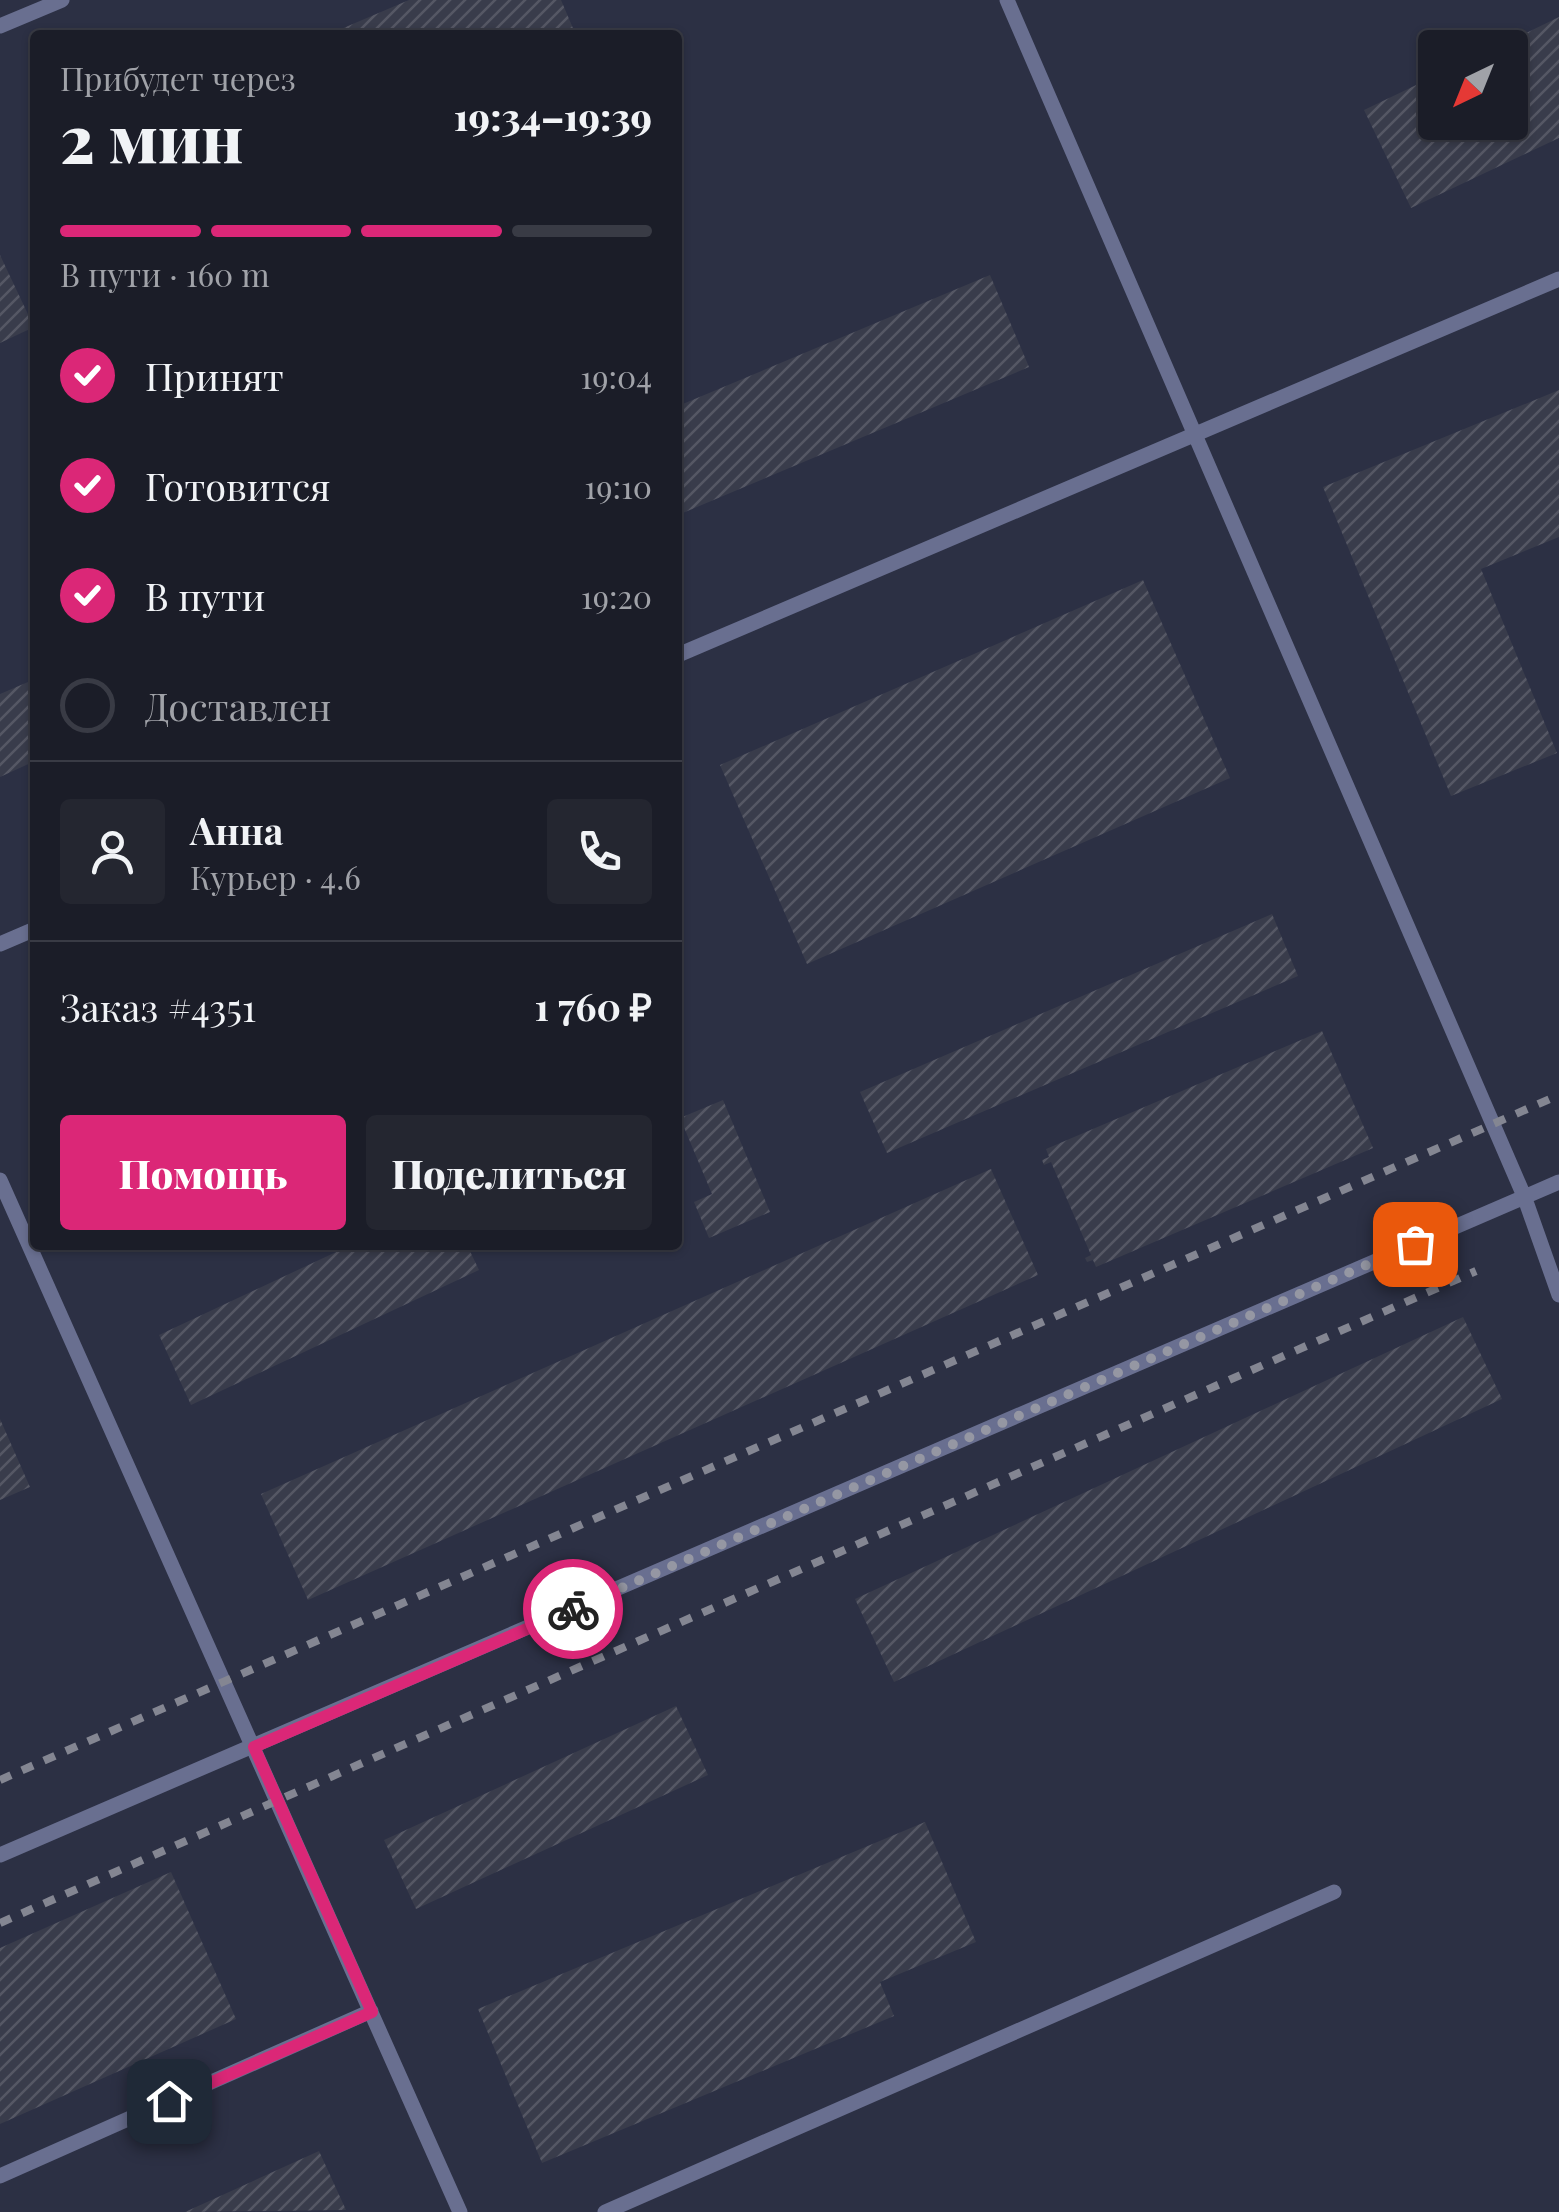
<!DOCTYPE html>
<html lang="ru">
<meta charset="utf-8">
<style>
:root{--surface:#1b1d28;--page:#242630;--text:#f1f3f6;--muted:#a0a2a8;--line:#393b45;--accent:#db2777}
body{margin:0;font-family:"Playfair Display",serif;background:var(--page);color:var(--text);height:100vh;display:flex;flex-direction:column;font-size:38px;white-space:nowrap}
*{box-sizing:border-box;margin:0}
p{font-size:32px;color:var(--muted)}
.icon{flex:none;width:55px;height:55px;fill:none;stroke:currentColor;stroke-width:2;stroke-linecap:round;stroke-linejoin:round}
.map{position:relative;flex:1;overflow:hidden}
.panel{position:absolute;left:30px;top:30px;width:652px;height:1220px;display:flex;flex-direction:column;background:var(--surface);border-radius:10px;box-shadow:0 2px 8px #0004,0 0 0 2px var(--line)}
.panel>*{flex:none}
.needle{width:65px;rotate:223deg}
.controls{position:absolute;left:1418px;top:30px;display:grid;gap:20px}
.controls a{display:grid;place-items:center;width:110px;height:110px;border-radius:10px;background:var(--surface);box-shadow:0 2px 8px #0004,0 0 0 2px var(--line);font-size:50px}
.pin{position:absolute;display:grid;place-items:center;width:85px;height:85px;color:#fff;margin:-42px;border-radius:20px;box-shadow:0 5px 15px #0006}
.courier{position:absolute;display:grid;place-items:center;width:100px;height:100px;margin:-50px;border:8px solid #db2777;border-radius:50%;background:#fff;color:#222;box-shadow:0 2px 12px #0007}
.head em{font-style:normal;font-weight:800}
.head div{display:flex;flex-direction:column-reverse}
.head{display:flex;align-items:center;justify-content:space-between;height:170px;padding:0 30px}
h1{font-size:65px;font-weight:800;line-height:75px}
.bar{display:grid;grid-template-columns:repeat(4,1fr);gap:15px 10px;align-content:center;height:120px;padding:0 30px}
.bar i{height:12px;border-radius:8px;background:var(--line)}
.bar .active{background:var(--accent)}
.bar p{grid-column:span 4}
.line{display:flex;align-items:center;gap:25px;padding:0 30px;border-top:2px solid var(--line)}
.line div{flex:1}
.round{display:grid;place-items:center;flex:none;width:105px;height:105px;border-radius:10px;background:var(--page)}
ol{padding:0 30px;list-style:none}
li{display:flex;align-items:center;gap:30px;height:110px}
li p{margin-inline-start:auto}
li .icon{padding:10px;border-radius:50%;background:var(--accent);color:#fff;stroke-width:4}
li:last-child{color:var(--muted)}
li i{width:55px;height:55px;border:5px solid var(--line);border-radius:50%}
.primary-button{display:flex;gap:20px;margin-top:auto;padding:20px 30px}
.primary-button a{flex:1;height:115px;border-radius:10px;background:var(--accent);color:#fff;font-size:40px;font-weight:800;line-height:115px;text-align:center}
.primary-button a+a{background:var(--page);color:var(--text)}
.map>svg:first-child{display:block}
</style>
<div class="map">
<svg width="1559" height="2212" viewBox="0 0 1559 2212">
<defs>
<pattern id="building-hatch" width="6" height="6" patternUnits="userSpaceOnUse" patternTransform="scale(2.5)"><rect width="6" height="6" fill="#393c4b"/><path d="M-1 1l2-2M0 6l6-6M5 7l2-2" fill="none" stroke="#555764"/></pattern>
</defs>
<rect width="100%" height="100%" fill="#242735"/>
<path fill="#2c3044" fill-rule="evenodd" d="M0,0H1559V2212H0ZM35,35H678V1245H35ZM1435,48H1510V122H1435Z"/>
<path fill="url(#building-hatch)" d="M409,0H561L575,33L327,35Z
M1559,17V138L1411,208L1364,110L1435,76V122H1510V48H1495Z
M0,255L34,327L0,343Z
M990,275L1029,367L678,515V406Z
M1559,390V537L1481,569L1557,753L1451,796L1323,487Z
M1143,580L1230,778L807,964L720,765Z
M35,679V761L0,777V694Z
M1272,914L1298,976L887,1153L860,1092Z
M1322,1031L1373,1148L1096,1267L1093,1260L1087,1262L1085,1258L1091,1255L1051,1162L1044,1165L1042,1160L1049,1157L1046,1149Z
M723,1100L770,1212L709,1238L694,1202L712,1194L680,1118Z
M991,1169L1038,1275L308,1600L261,1494Z
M351,1245H467L479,1270L191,1405L159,1335Z
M1463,1317L1502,1399L894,1682L855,1599Z
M0,1419L30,1487L0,1500Z
M676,1706L708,1775L416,1909L384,1840Z
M925,1822L976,1942L880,1982L894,2016L542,2163L478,2009Z
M171,1872L236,2019L0,2124V1948Z
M319,2151L346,2210L185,2212Z"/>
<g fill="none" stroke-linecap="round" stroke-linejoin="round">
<path stroke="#696f90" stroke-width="15" d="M1007,0L1524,1196L1559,1295
M0,26L62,0
M678,655L1559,279
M0,944L35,929
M0,1180L460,2212
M0,1855L1559,1182
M0,2176L371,2011
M605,2212L1334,1892"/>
<path stroke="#848692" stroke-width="8" stroke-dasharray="12 12" stroke-linecap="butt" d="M0,1780L1559,1095
M0,1923L1476,1271"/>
</g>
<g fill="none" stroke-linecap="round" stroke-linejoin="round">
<path stroke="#9597a3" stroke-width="10" stroke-dasharray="0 18" d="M573,1609L1415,1244"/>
<path stroke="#db2777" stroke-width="12" d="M169,2101L372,2012L254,1747L573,1609"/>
</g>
</svg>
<div class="controls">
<a><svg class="needle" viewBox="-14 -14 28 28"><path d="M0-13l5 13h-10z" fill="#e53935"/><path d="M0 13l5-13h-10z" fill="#a0a2a8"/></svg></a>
</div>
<div class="pin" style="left:1415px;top:1244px;background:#ea580c"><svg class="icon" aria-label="bag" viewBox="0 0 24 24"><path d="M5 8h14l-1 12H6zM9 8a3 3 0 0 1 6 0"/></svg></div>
<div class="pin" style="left:169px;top:2101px;background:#1f2937"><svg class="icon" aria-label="home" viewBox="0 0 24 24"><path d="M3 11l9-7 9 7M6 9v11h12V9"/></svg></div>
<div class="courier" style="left:573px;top:1609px"><svg class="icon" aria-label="bike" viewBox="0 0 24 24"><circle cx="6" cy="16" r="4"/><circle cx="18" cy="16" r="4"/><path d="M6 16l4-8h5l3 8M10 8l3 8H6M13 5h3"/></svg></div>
<section class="panel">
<div class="head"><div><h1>2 мин</h1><p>Прибудет через</p></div><em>19:34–19:39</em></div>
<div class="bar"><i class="active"></i><i class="active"></i><i class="active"></i><i></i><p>В пути · 160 m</p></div>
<ol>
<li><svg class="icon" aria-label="check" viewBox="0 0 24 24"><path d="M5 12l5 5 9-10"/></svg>Принят<p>19:04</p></li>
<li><svg class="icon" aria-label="check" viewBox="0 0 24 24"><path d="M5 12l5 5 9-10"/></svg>Готовится<p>19:10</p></li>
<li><svg class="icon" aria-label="check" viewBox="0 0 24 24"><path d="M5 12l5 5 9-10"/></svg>В пути<p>19:20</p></li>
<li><i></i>Доставлен</li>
</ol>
<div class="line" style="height:180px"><a class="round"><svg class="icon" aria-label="person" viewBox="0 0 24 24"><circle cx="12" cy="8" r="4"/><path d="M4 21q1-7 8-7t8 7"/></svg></a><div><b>Анна</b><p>Курьер · 4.6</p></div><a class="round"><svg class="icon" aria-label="phone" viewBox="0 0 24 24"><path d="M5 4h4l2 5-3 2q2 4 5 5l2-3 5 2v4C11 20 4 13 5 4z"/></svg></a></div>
<div class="line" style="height:130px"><div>Заказ #4351</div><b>1 760 ₽</b></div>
<div class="primary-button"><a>Помощь</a><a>Поделиться</a></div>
</section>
</div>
